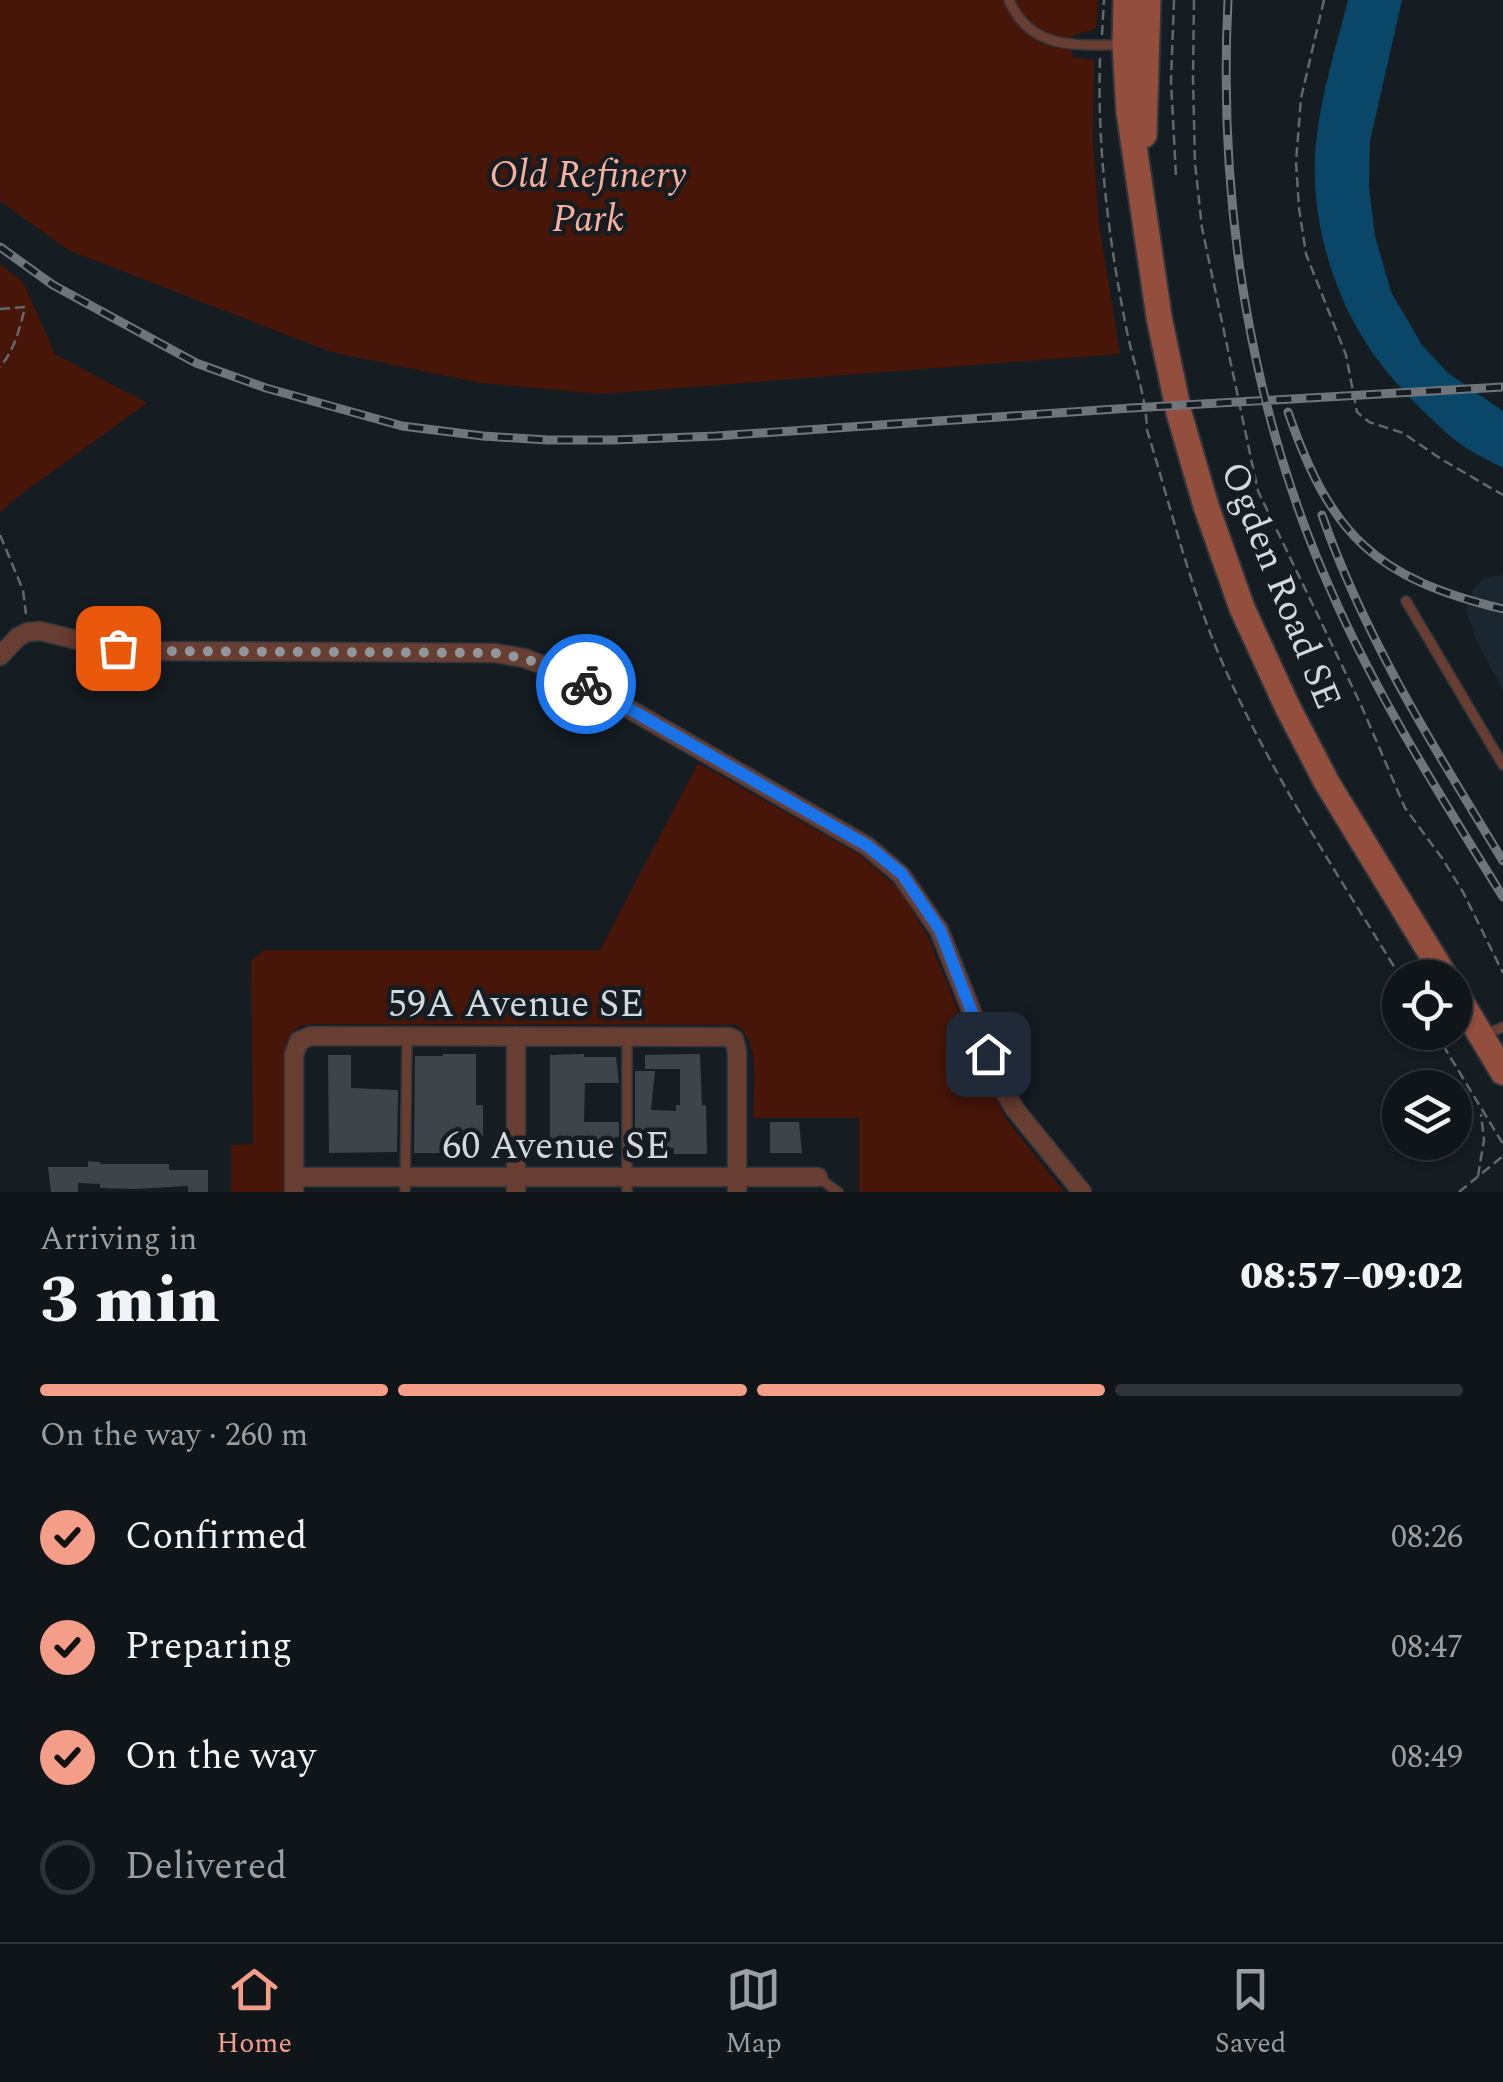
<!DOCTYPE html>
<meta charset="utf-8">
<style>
:root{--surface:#10151a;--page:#191e23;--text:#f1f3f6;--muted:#9c9fa2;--line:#303439;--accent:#f49e89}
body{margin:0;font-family:Spectral,serif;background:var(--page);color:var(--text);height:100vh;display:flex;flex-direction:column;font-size:38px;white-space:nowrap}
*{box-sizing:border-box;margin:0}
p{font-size:32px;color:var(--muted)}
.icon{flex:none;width:55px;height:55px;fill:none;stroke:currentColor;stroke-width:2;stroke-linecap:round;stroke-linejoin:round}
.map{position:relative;height:1192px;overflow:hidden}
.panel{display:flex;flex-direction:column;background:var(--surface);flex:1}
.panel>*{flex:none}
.buttons{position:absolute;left:1382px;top:960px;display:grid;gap:20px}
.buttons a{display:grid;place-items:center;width:90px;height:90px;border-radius:50%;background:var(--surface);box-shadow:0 2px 8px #0004,0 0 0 2px var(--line);font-size:50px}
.pin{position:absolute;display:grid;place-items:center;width:85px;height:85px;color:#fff;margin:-42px;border-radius:20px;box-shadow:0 5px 15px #0006}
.courier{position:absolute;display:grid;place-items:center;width:100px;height:100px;margin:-50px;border:8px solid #1a73e8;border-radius:50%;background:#fff;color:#222;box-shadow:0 2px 12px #0007}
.head em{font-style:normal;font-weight:800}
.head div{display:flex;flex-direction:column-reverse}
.head{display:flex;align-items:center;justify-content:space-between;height:170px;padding:0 40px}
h1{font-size:65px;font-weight:800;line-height:75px}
.bar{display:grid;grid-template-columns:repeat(4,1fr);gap:15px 10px;align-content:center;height:120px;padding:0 40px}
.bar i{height:12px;border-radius:8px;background:var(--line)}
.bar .on{background:var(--accent)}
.bar p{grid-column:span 4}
ol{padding:0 40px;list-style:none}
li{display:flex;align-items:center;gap:30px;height:110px}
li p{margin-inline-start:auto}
li .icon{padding:10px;border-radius:50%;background:var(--accent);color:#111;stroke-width:4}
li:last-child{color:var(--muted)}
li i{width:55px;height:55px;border:5px solid var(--line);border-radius:50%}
.tabs{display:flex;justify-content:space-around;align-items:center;height:140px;border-top:2px solid var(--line);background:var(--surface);font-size:28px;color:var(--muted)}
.tabs a{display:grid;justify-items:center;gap:5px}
.tabs .on{color:var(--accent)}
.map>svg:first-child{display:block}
</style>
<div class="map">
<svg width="1503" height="1192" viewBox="0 0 1503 1192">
<rect width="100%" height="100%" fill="#151c22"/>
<path fill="#1a2730" d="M1503,575V690L1477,641L1466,610L1473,590L1484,578Z"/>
<path fill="#481509" d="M0,0H1098L1096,29L1073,35L1072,57L1094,60L1093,142L1099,225L1120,354L601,394L481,383L331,352L68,250L0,201Z
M0,264L23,282L55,354L147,403L12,501L0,513Z
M698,763L860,855L902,892L928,937L975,1052L1006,1119L1064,1192H859V1118H753C753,1089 762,1042 736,1025L319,1024C300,1025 293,1026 286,1044L285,1192H231V1145L253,1144L251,961L264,950H600Z"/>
<path fill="#094668" d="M1348,0H1402L1370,141L1369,188L1375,236L1391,292L1422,345L1448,373L1503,411V468C1490,461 1475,454 1463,446C1446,434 1432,419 1417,405C1396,383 1375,360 1360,333C1330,283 1312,216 1315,157C1318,103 1335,52 1348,0Z"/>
<path fill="#3d454b" d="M443,1054H476V1105H483V1136H480V1150H476V1153H414L415,1056H443Z
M584,1054V1057H616L619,1083H585L584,1122H619V1137H615V1153L550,1155V1055Z
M700,1054L702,1105H706L707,1154H674V1148H666V1134H635V1071H655L651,1110L676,1111V1105H680V1069H645V1055Z
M328,1055H351V1088L398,1090L397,1152L329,1153Z
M770,1122H799L802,1153H770Z
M88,1161L100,1162V1164H169V1170H208V1192H188V1186L134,1189L100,1188V1184L78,1183V1192H51L48,1167H88Z"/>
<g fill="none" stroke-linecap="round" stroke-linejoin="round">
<g stroke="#30363c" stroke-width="12">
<path id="lane" d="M1009,0C1030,50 1075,45 1123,45
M1406,601L1503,765
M1484,1035L1503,1027
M627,1036V1192
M818,1177L838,1192
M405,1192L407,1036"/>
</g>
<g stroke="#30363c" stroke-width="21">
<path id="street" d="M0,656L18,637L28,632L40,631L98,645L149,651L495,653L524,658L570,675L867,846L901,875L939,930L1002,1087L1014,1108L1082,1192
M516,1036V1192
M294,1177H818
M294,1192V1054L299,1041L311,1036L729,1037L734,1039L737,1051V1192"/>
</g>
<g stroke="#30363c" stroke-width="29">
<path id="secondary" d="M1126,0L1125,45L1129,112L1159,317L1179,413L1206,506L1242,608L1287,706L1327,783L1446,978
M1144,135L1148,0
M1455,992L1503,1072"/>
</g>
<path stroke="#62686d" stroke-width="2.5" stroke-dasharray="10 5" stroke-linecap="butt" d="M1174,0L1171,81L1176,177
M1194,0L1193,78L1195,163L1202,228L1258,491L1361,705L1405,808L1442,858L1463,892L1503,973
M1324,0L1301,98L1296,162L1299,208L1306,254L1346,355L1357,412L1369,422L1403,433L1441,459L1503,495
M1102,35L1104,0
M1100,58C1097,150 1109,242 1127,332C1134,365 1146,396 1147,430C1168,498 1185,568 1211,635C1259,757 1333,866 1401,978
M0,309L25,307C20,328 14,351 0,367
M0,535L23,590L26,614
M1435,1032L1503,1144
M1478,1176L1484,1140L1481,1114
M1459,1192L1503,1156"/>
<use href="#lane" stroke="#683d32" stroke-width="9"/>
<use href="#street" stroke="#683d32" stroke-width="18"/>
<use href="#secondary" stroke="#934e3e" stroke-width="25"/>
<g stroke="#6f757a" stroke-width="9">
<path id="rail" d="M1228,0C1218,201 1249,408 1332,593C1379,700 1442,798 1503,897
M0,247L53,285L196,363L266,388L402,426L483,436L548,440H614L716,436L1131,408L1503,387
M1288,412C1331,536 1375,578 1503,609
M1322,515C1365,639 1435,749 1503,861"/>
</g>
<use href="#rail" stroke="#151c22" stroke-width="5" stroke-dasharray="15" stroke-linecap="butt"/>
</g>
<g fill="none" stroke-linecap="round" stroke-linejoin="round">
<path stroke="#90969b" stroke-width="10" stroke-dasharray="0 18" d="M118,648L149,651L495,653C527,658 557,667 586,684"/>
<path stroke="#1a73e8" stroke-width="12" d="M586,684L868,846L902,874L940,930L988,1054"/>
</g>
<g text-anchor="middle" stroke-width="9" stroke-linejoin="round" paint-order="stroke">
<g font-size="38" font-style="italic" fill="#f8af9e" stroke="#151c22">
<text x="588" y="187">Old Refinery<tspan x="588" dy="44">Park</tspan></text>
</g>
<g font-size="38" fill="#d3d8dc" stroke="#151c22">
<text transform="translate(1282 585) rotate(68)" y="13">Ogden Road SE</text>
<text x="516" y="1016">59A Avenue SE</text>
<text x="556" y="1158">60 Avenue SE</text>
</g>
</g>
</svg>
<div class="buttons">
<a><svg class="icon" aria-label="locate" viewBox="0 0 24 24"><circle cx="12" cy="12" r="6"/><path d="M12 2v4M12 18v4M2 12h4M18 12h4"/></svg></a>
<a><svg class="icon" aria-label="layers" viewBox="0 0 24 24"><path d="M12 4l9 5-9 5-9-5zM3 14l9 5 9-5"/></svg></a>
</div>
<div class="pin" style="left:118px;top:648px;background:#ea580c"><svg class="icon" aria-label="bag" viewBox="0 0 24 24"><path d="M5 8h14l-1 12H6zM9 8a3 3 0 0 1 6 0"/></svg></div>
<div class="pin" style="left:988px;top:1054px;background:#1f2937"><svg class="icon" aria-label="home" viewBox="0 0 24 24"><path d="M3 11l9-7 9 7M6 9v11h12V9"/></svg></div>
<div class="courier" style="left:586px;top:684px"><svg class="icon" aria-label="bike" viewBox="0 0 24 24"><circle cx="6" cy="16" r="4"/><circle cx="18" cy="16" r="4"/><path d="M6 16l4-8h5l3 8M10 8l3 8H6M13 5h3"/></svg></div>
</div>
<section class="panel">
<div class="head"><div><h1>3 min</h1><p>Arriving in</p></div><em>08:57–09:02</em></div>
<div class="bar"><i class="on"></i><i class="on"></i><i class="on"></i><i></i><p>On the way · 260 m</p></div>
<ol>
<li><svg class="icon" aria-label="check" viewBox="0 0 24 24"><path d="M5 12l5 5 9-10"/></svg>Confirmed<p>08:26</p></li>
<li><svg class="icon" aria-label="check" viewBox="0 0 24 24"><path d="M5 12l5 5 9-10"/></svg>Preparing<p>08:47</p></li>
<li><svg class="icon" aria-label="check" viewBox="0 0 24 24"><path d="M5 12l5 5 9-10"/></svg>On the way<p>08:49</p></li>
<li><i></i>Delivered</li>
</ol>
</section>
<nav class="tabs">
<a class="on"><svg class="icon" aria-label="home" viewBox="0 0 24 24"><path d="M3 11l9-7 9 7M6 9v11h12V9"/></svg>Home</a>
<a><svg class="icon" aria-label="map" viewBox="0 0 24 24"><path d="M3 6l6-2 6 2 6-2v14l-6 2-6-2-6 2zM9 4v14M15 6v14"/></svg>Map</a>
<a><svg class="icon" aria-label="saved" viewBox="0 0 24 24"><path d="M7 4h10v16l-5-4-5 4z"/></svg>Saved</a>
</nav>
